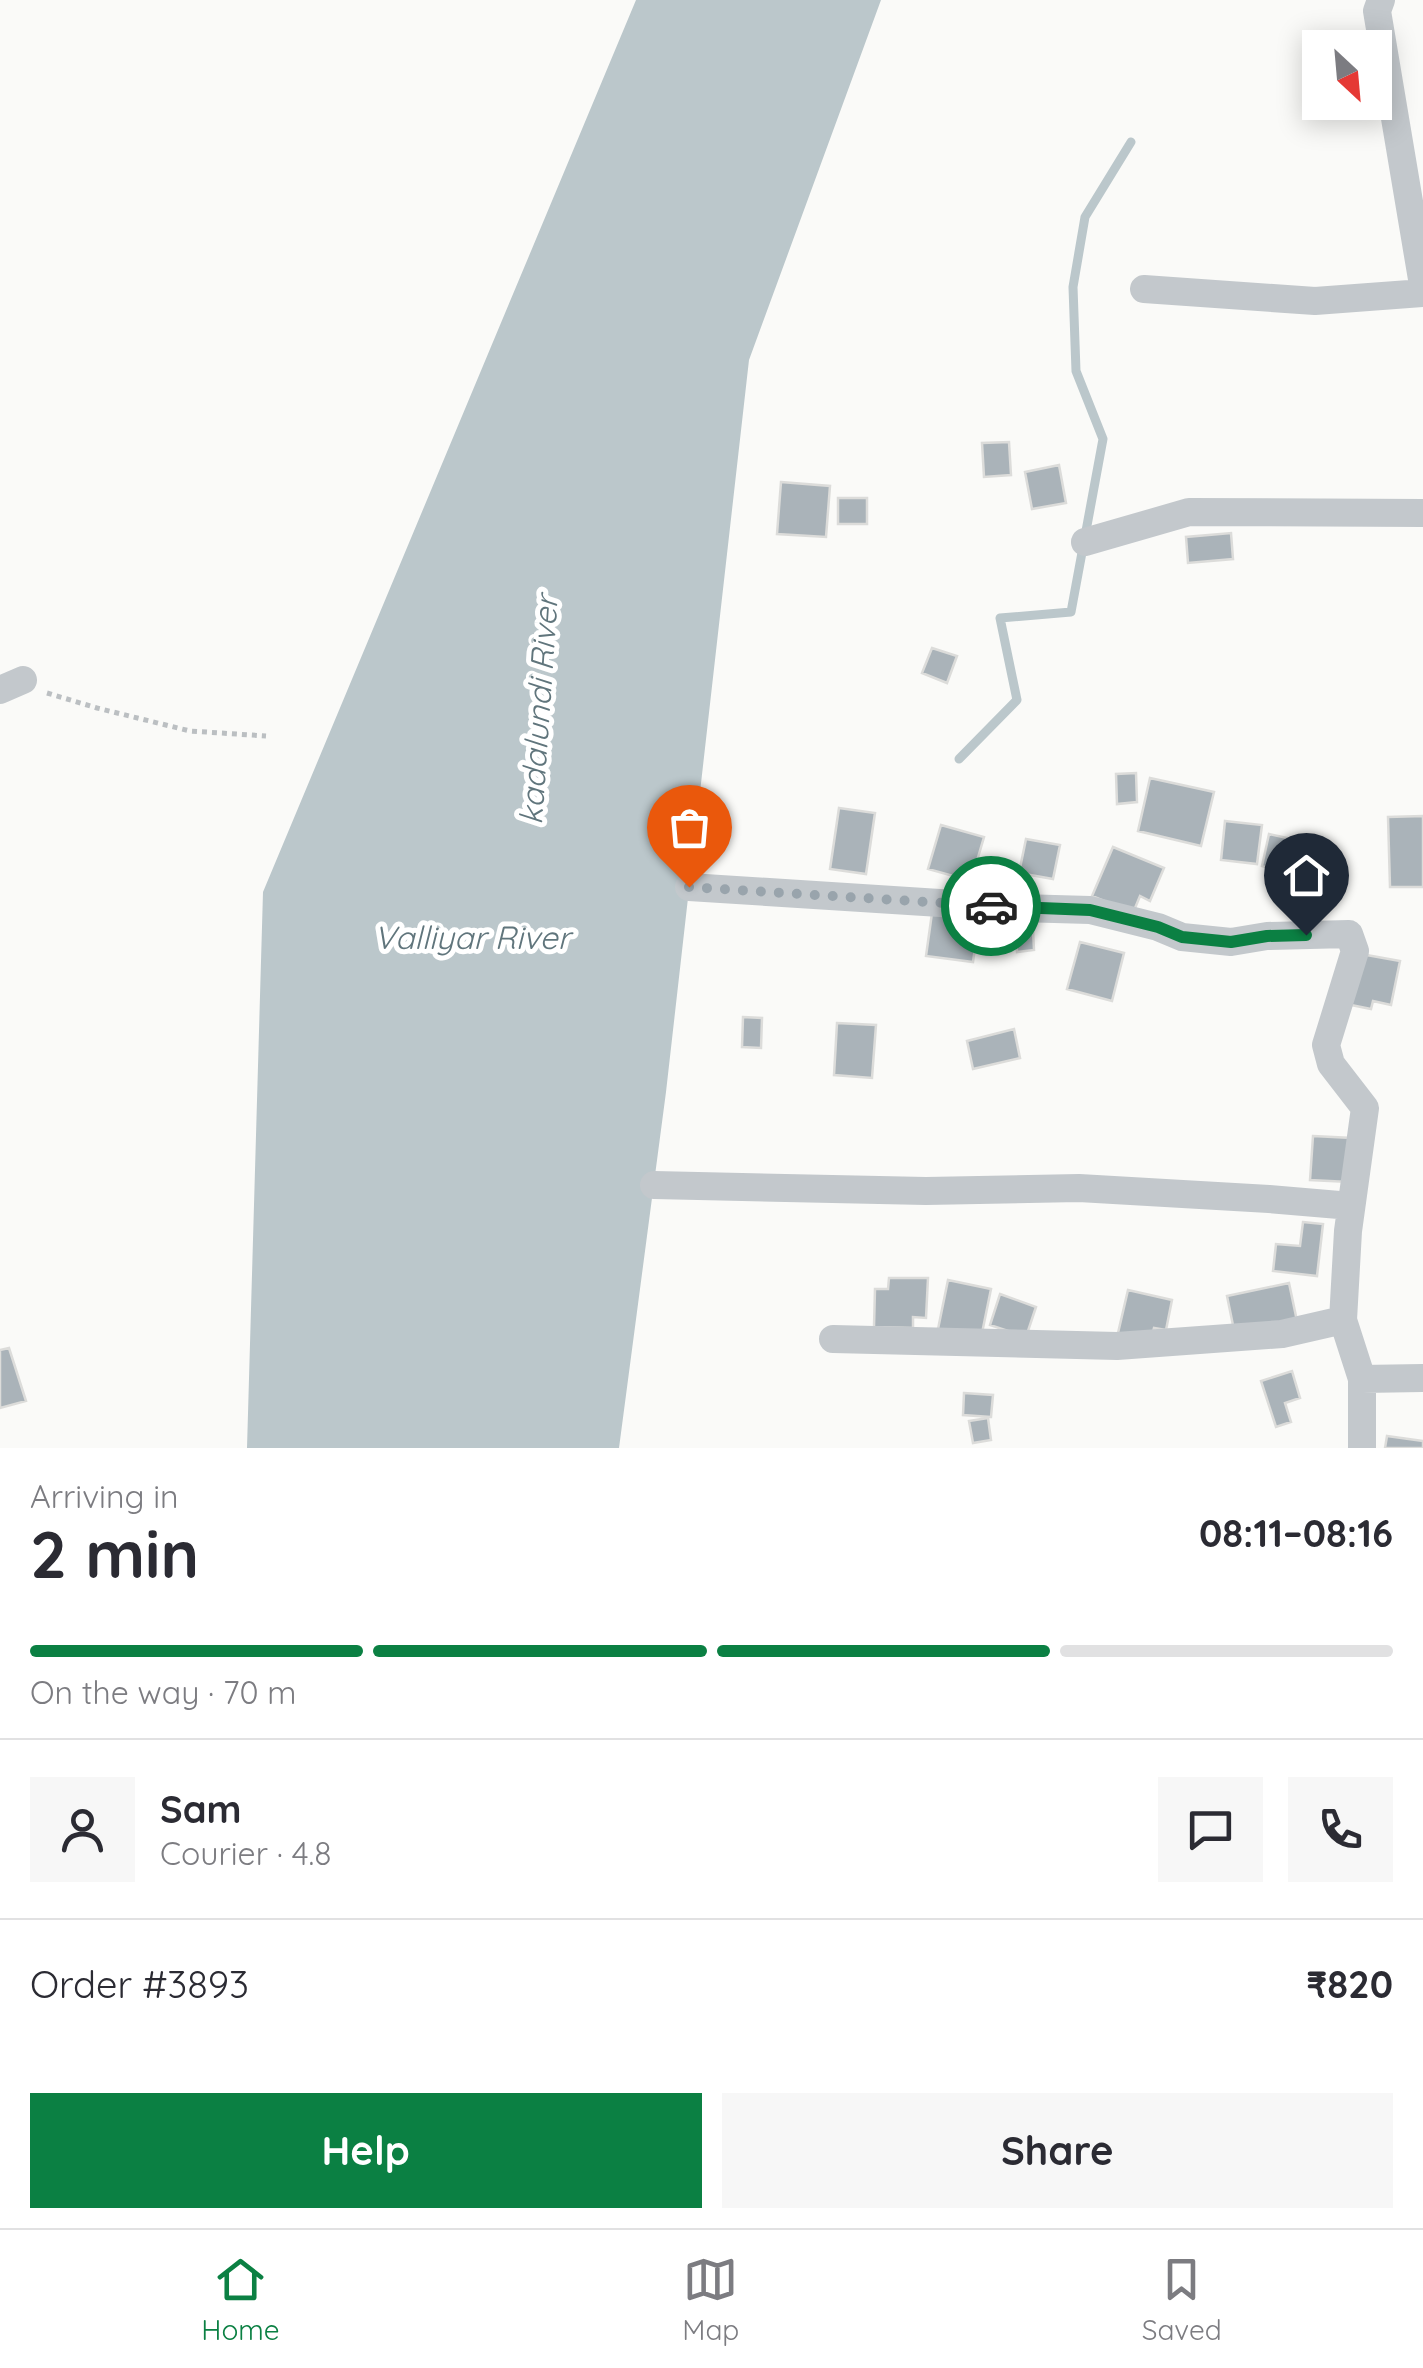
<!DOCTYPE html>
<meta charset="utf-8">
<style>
:root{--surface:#fff;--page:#f7f7f7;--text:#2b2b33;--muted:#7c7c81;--line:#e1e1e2;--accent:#0b8043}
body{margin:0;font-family:Quicksand,sans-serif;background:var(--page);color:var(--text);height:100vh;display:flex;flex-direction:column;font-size:38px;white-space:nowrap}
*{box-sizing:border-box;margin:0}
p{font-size:32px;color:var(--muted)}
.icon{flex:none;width:55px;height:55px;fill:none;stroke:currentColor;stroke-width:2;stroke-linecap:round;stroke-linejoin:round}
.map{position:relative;height:1448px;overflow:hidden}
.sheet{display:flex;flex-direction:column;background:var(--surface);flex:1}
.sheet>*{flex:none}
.needle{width:65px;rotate:154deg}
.fabs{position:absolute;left:1302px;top:30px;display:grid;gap:20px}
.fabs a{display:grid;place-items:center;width:90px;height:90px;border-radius:0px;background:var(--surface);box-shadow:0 5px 25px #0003;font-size:50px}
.pin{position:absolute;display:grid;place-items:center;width:85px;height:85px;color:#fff;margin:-102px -42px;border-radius:50% 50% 50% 0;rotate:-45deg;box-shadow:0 0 10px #0007}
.pin .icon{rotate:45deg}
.courier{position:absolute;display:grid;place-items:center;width:100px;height:100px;margin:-50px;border:8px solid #0b8043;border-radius:50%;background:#fff;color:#222;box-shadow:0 2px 12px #0007}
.headline em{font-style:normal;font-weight:700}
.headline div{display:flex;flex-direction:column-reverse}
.headline{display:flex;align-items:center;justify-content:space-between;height:170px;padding:0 30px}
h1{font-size:65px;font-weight:700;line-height:75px}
.bar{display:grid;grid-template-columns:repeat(4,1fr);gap:15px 10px;align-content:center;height:120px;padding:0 30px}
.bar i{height:12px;border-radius:8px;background:var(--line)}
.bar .active{background:var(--accent)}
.bar p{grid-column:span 4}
.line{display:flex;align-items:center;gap:25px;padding:0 30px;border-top:2px solid var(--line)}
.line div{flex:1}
.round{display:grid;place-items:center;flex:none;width:105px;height:105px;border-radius:0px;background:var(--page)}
.button{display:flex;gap:20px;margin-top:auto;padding:20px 30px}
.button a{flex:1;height:115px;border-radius:0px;background:var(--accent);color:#fff;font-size:40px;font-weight:700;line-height:115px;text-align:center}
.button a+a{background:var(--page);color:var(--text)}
.menu{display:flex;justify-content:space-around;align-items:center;height:140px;border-top:2px solid var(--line);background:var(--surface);font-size:28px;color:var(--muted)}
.menu a{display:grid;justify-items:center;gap:5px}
.menu .active{color:var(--accent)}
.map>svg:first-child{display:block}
</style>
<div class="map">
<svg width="1423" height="1448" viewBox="0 0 1423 1448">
<rect width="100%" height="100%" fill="#fafaf8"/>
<path fill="#bbc7cb" d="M636,0H881L749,360L666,1092L619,1448H247L263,892Z"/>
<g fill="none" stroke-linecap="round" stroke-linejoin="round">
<path stroke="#bbc7cb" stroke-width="9" d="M959,759L1017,700L1000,618L1071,612L1103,439L1076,371L1073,287L1085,217L1131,142"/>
</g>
<path fill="#aab3b9" stroke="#dcdcda" stroke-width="2.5" d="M1009,442L1011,475L984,477L982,443Z
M1059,465L1066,503L1032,509L1025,472Z
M781,482L830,486L826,537L777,534Z
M838,498H867V524H838Z
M1231,533L1233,559L1188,563L1186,537Z
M932,648L957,656L947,683L922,673Z
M1136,773L1137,802L1117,804L1116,774Z
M1150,778L1214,792L1201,846L1138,831Z
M839,808L875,813L866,874L830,869Z
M1423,816V887H1390L1388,817Z
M1225,821L1262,825L1257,864L1221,860Z
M941,825L984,837L971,881L928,869Z
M1269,834L1310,843L1303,876L1262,866Z
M1026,839L1060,845L1053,879L1019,873Z
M1113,847L1164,868L1150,901L1140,896L1133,913L1092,896Z
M932,913L979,919L973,962L926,956Z
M1016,930H1033L1034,950L1017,952Z
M1080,942L1124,953L1112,1001L1067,989Z
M1361,954L1400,961L1391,1005L1373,1001L1371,1009L1351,1005Z
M743,1017L762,1018L761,1048L742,1047Z
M837,1023L876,1025L872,1078L834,1075Z
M1014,1029L1020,1058L973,1069L967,1041Z
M1313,1136L1352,1138L1349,1182L1310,1180Z
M1303,1222L1323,1224L1317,1276L1273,1271L1276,1244L1300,1246Z
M889,1278H928L926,1318L913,1317V1328L874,1327L875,1289H888Z
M948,1280L991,1289L981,1338L938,1329Z
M1289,1283L1297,1321L1235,1335L1227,1296Z
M1128,1290L1172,1300L1166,1330L1154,1328L1151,1339L1118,1333Z
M1000,1294L1036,1307L1026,1337L990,1325Z
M9,1348L26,1401L0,1408V1350Z
M1292,1371L1300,1398L1285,1403L1291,1422L1276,1427L1261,1381Z
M964,1393L993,1395L991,1417L963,1415Z
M988,1418L991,1440L973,1443L969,1421Z
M1387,1436L1423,1441V1448H1385Z"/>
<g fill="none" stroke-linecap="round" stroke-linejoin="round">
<path stroke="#bbbfc2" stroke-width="5" stroke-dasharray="5 5" stroke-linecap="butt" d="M47,693L97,708L190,731L266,736"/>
<path stroke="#c3c8cc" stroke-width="28" d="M1381,0L1377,11L1423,285
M1144,289L1315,301L1423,293
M1085,542L1189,512L1423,513
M0,690L23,680
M689,887L1019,908L1090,910L1158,927L1182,937L1231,942L1267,936L1349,934L1355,951L1326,1045L1331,1064L1365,1108L1348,1231L1343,1320L1362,1379V1448
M654,1185L926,1191L1079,1188L1269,1199L1351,1206
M833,1339L1117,1346L1282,1334L1343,1320
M1362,1379L1423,1378"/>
</g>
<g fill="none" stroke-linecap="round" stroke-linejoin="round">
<path stroke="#99a4ac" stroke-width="10" stroke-dasharray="0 18" d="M689,887L991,906"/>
<path stroke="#0b8043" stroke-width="12" d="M991,906L1090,910L1158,927L1182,937L1231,942L1267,936L1306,935"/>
</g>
<g text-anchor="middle" stroke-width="10" stroke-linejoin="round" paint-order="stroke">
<g font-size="32" font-style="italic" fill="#60757c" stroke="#fff">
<text transform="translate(539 710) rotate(-86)" y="11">kadalundi River</text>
<text x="472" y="949">Valliyar River</text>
</g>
</g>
</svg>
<div class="fabs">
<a><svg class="needle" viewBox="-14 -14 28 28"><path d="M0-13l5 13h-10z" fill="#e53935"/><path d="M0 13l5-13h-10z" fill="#7c7c81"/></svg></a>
</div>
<div class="pin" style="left:689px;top:887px;background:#ea580c"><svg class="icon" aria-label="bag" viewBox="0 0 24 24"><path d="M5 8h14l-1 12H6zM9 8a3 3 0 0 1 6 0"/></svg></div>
<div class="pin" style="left:1306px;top:935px;background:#1f2937"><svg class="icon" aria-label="home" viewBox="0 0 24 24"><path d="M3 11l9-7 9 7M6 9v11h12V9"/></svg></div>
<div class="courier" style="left:991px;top:906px"><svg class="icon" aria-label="car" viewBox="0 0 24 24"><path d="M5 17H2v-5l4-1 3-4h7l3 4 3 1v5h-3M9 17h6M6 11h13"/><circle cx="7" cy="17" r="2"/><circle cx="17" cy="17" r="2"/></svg></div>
</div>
<section class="sheet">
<div class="headline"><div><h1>2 min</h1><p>Arriving in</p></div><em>08:11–08:16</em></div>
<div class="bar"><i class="active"></i><i class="active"></i><i class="active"></i><i></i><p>On the way · 70 m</p></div>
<div class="line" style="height:180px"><a class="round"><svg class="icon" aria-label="person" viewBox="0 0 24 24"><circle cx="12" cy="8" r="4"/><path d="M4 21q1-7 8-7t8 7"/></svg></a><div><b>Sam</b><p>Courier · 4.8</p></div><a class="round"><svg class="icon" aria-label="chat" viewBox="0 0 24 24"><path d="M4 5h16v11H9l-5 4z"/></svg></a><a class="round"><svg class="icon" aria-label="phone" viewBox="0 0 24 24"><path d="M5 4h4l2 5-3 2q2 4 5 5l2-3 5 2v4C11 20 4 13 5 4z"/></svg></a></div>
<div class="line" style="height:130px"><div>Order #3893</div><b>₹820</b></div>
<div class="button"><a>Help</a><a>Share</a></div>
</section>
<nav class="menu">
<a class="active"><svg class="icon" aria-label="home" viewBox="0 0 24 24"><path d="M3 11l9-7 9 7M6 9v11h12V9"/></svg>Home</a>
<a><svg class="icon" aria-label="map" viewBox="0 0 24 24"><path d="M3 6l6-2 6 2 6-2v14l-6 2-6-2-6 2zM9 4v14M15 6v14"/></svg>Map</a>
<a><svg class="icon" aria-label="saved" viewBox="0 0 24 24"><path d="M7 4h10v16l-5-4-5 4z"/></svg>Saved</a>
</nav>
